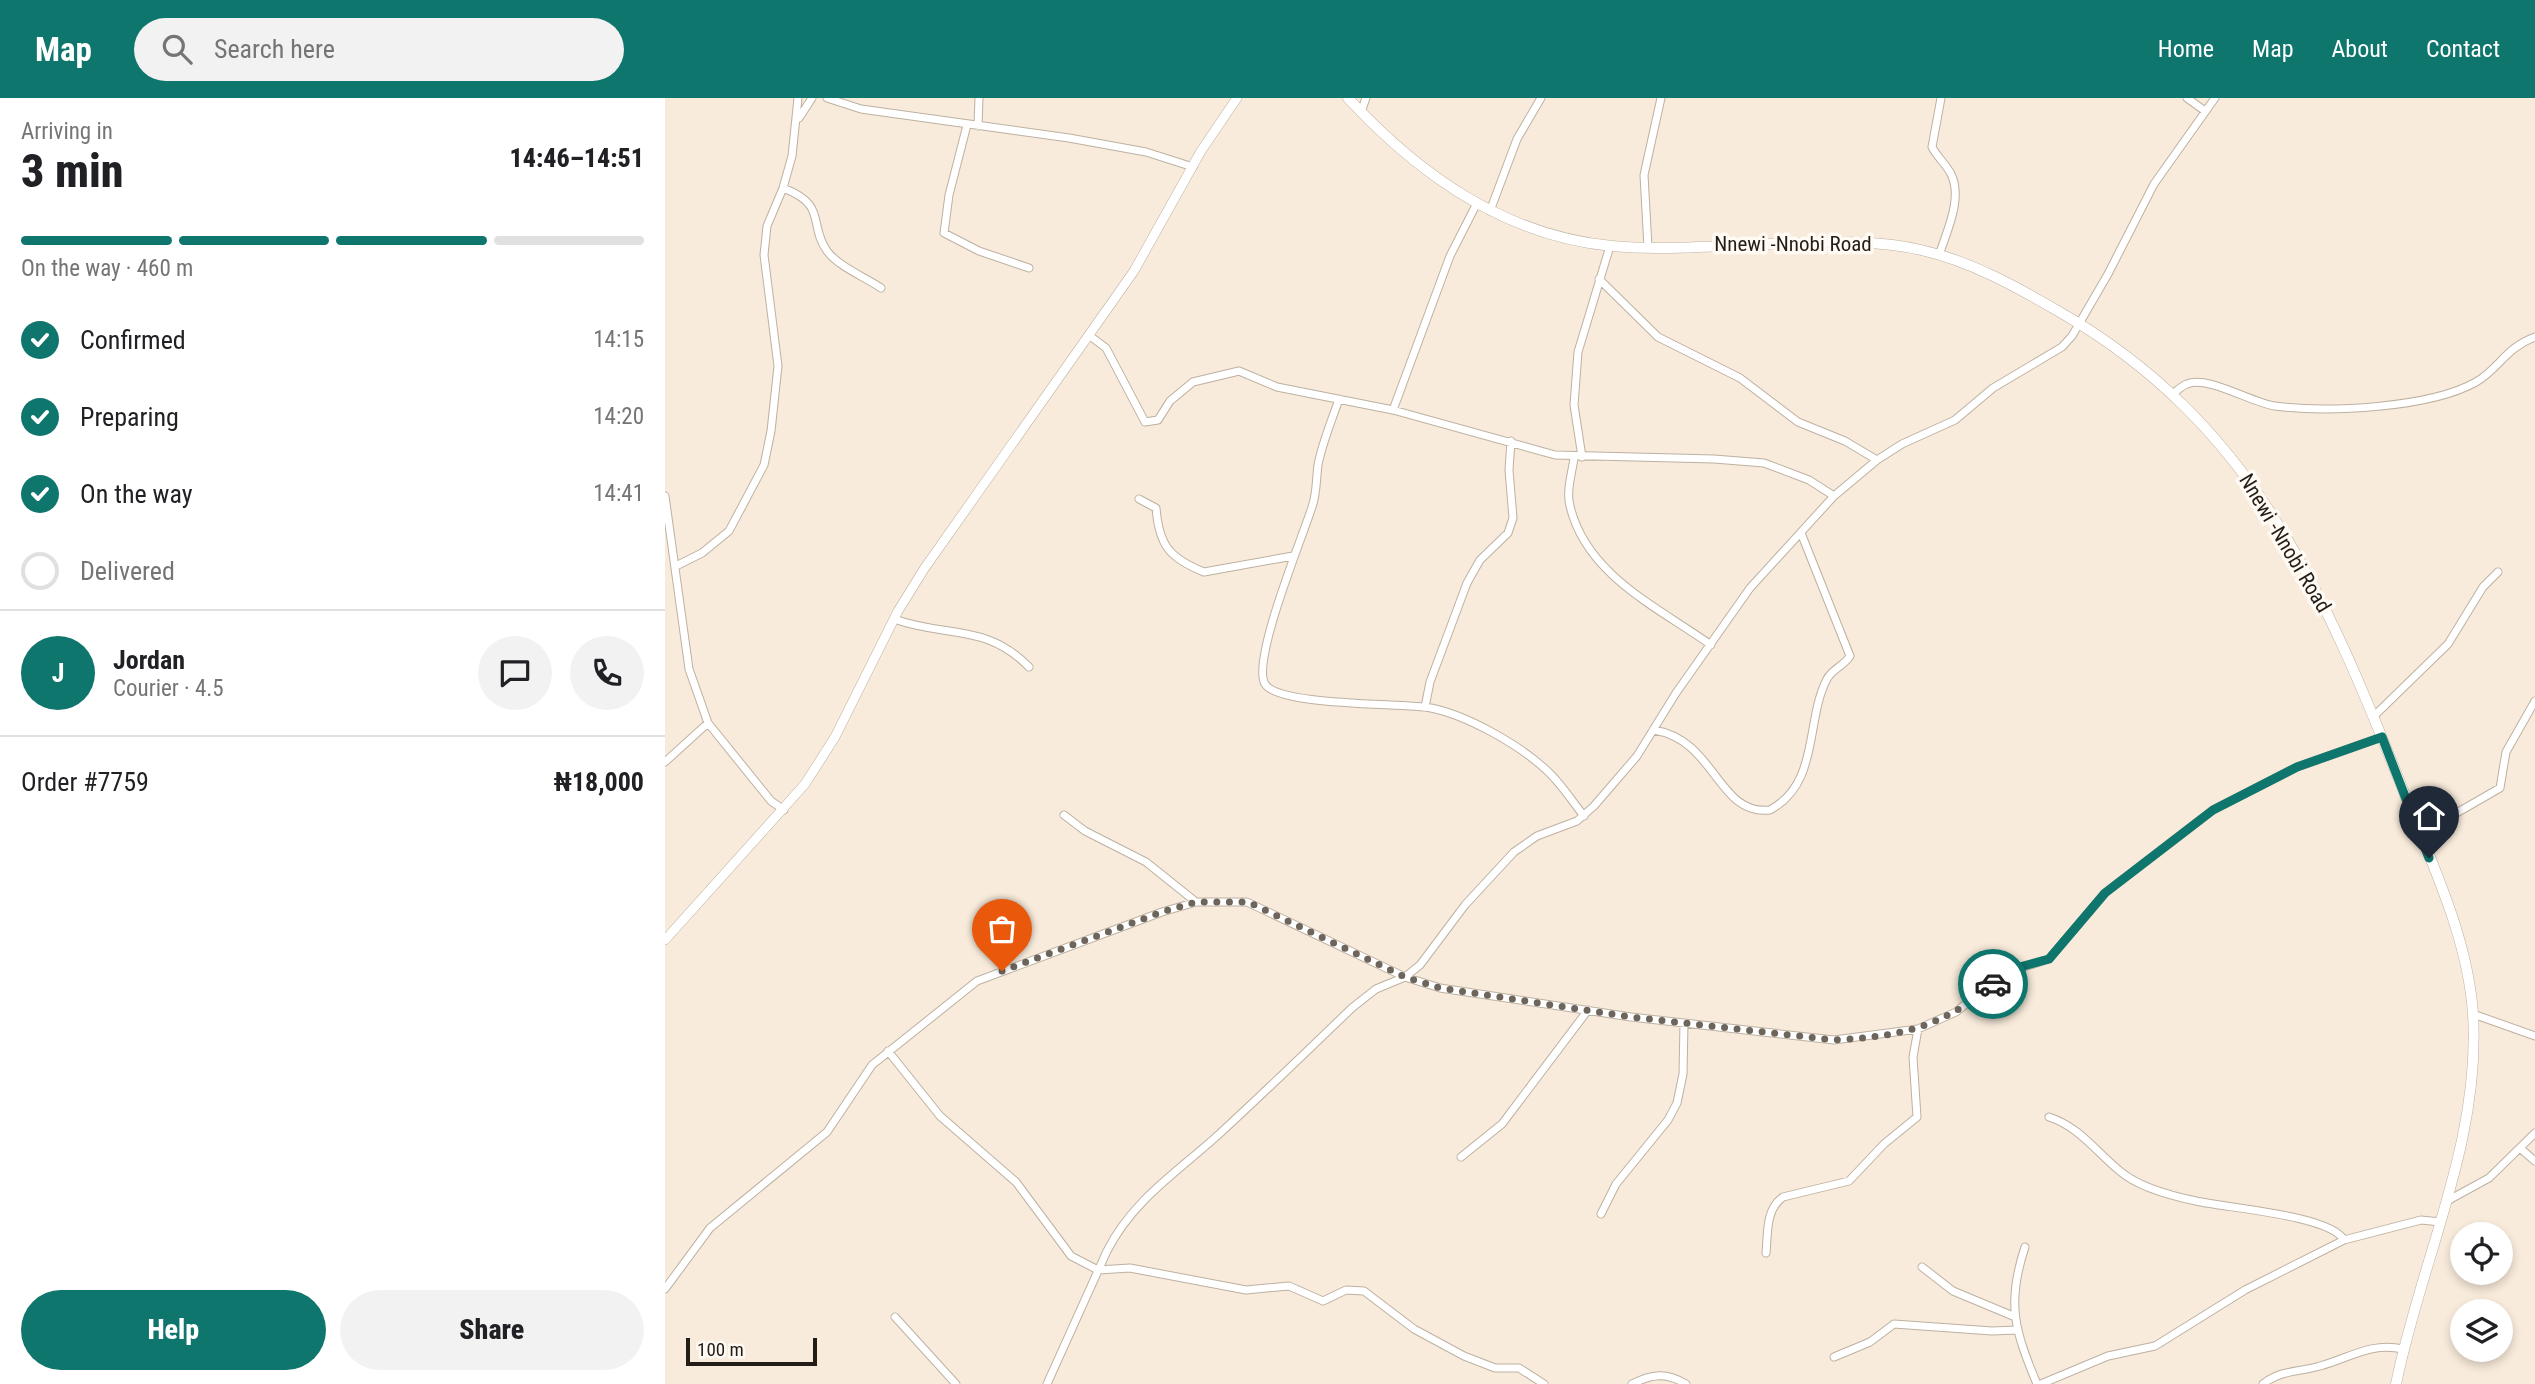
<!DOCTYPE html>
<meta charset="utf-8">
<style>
:root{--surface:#fff;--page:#f2f2f2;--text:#202124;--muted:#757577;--line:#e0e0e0;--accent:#0f766e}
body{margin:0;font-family:"Roboto Condensed",sans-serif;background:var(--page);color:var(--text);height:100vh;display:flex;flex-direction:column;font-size:26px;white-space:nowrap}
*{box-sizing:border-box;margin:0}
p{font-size:23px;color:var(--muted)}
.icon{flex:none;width:38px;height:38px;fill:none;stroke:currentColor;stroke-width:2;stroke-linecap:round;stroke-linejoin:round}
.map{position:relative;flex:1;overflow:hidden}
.sheet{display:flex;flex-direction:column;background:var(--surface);width:665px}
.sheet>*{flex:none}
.tools{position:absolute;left:1785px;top:1124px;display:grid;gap:14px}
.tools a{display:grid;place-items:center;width:63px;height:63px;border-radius:50%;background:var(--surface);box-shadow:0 4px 10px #0003;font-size:35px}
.scale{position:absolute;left:21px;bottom:18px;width:131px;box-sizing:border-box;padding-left:7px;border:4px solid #221d17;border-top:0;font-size:19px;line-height:24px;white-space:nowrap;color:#221d17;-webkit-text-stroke:5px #fffaf3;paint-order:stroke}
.pin{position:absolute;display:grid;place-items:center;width:60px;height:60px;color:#fff;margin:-72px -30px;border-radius:50% 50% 50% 0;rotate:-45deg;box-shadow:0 0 7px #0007}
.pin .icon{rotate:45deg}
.courier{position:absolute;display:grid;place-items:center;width:70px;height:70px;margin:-35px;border:5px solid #0f766e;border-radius:50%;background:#fff;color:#222;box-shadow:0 2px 9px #0007}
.overview em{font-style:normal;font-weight:800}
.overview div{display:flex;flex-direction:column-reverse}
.overview{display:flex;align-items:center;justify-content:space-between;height:119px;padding:0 21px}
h1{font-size:46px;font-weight:800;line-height:52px}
.bar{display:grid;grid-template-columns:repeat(4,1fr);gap:10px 7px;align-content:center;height:84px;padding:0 21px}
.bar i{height:9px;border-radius:5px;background:var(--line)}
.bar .active{background:var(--accent)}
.bar p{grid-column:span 4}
.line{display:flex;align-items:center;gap:18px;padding:0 21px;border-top:2px solid var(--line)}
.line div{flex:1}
.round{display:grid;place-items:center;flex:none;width:74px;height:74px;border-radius:37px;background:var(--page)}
ol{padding:0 21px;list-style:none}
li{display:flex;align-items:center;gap:21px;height:77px}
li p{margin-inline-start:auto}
li .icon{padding:7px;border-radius:50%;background:var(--accent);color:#fff;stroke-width:4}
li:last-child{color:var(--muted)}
li i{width:38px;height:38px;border:4px solid var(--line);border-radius:50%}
.button{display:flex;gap:14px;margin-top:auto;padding:14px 21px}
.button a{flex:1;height:80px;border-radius:42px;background:var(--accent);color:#fff;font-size:28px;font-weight:800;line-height:80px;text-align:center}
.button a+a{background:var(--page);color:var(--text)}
header{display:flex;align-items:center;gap:42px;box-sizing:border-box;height:98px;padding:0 35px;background:var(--accent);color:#fff}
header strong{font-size:33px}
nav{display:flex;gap:38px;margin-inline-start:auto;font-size:24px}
.search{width:490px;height:63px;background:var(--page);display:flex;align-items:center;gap:18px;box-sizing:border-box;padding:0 24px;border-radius:38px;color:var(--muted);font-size:26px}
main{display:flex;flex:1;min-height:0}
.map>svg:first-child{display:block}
</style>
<header>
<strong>Map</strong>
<div class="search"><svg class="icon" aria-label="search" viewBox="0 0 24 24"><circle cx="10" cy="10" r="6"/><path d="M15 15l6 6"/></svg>Search here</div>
<nav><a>Home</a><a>Map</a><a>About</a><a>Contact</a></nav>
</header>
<main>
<section class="sheet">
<div class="overview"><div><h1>3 min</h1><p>Arriving in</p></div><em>14:46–14:51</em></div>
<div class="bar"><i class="active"></i><i class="active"></i><i class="active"></i><i></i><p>On the way · 460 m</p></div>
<ol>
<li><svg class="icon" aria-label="check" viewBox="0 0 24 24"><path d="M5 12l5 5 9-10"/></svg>Confirmed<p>14:15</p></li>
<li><svg class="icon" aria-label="check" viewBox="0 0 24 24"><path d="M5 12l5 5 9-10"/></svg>Preparing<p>14:20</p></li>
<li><svg class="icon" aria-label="check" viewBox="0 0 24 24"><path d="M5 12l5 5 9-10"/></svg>On the way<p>14:41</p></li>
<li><i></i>Delivered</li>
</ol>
<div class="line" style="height:126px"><b class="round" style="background:var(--accent);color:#fff">J</b><div><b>Jordan</b><p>Courier · 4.5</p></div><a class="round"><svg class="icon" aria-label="chat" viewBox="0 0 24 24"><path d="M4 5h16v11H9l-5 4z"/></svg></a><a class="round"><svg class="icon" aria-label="phone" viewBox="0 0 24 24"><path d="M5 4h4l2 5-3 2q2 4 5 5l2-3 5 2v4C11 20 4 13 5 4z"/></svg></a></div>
<div class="line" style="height:91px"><div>Order #7759</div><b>₦18,000</b></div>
<div class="button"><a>Help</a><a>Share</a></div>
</section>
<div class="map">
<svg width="1870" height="1286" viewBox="0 0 1870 1286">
<rect width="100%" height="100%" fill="#f8ebdb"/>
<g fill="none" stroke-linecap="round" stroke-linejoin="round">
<g stroke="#bdb1a1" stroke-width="9">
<path id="minor" d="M162,0L196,11L404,40L481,54L528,69
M1522,0L1540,13
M696,14L701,0
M134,20L147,0
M302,27L284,97L279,135L314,153L364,170
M313,28L314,0
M118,90C163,107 143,126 162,153C174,169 200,179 216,190
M825,113L852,41L876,0
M983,149L979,77L996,0
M1274,157C1282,133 1298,100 1286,76C1281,66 1272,59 1267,49L1276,0
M934,181L993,239L1075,280L1133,324L1180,343L1212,362
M425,238L441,250L480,324L493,322L505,303L528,284L574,273L612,289L728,312L890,357L1049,361L1099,365L1144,382L1169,398
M1509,295C1513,292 1518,287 1522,286C1543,277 1587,305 1610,308C1662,315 1765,310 1811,284C1835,270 1840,250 1870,239
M674,301C667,322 657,345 653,367C651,381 652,395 647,409C638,438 586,563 600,586C613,608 737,605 766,610C801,617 851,645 878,669C894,682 906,702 919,718
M728,312L785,158L812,105
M917,359L909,307L913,254L945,148
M909,360C907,375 901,393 905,408C921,477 994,510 1046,547
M0,398L24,571L43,625L106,703L119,712
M474,401L491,410C494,447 504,460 539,474L628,458
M11,468L37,455L64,433L99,367L106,333L113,268L99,157L102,128L118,90L127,58L133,0
M229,521C282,540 321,525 364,569
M760,609L765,584L802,485L815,462L843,435L848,420L844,372L846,343
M1708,619L1783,546L1818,489L1833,474
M988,632C1051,641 1052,718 1105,712C1155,685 1140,623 1162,581C1167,571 1179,568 1185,558L1136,435
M0,664L43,625
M399,717L420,733L481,764L531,804
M1755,736L1835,690L1841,654L1870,603
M1808,916L1870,938
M223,953L275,1018L351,1084L406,1158L433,1172L465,1170L581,1192L624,1188L658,1203L681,1192L699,1193L749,1231L799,1258L830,1270H854L879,1286
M1384,1019C1415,1029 1432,1055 1456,1074C1475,1090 1507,1098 1531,1103C1561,1110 1665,1117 1679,1142
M1856,1051L1870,1063
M796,1059L837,1026L923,912
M1782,1103L1824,1080L1870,1035
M936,1116L951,1086L1003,1022L1012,1005L1018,976L1019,925
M1360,1149C1341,1206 1350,1233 1372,1286
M1101,1155C1103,1136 1100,1112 1118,1099L1184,1083L1219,1046L1252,1019L1248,959L1253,931
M1257,1169L1288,1193L1348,1218
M0,1191L45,1130L162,1034L207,967L312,883L497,814L531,804H582L740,879L775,890L966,919L1169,942L1253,931L1291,914L1337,876L1384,861L1440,795L1548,712L1632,669L1717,639
M230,1219L291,1286
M1169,1259L1205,1244L1229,1226L1327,1233L1352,1232
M382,1286L442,1153C468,1102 511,1075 552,1038C598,996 643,952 688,909L711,891L740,879L755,867L800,807L849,754L872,738L912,723L929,708L972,658L1011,595L1085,490L1169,398L1212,362L1237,346L1290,322L1328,290L1397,249L1407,238L1443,176L1489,86L1550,0
M967,1286C987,1276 1001,1274 1021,1286
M1376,1286L1443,1258L1490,1248L1580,1192L1679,1142L1756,1122L1776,1124
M1598,1286C1615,1272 1635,1274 1655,1268C1685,1260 1705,1244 1738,1251"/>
</g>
<g stroke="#bdb1a1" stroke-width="10">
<path id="tertiary" d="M0,842L140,686L170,639L233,513L259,471L469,173L536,53L572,0"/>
</g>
<g stroke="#bdb1a1" stroke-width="11">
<path id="secondary" d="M683,0C754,77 840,138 947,148C999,153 1054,147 1107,146C1156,145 1207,140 1256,152C1305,163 1350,188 1393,213C1589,325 1660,496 1740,697C1767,766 1803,840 1808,916C1816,1044 1756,1162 1731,1286"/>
</g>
<use href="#minor" stroke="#fff" stroke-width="7"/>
<use href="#tertiary" stroke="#fff" stroke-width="9"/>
<use href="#secondary" stroke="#fff" stroke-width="10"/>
</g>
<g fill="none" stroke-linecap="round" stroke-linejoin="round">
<path stroke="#6d655c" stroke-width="7" stroke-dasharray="0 12.6" d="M337,873L497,814L531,804H583L740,879L775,890L966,919L1169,942C1233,939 1279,929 1328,886"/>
<path stroke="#0f766e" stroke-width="9" d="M1328,886L1351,870L1384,861L1440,795L1548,712L1632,669L1717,639L1764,760"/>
</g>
<g text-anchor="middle" stroke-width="7" stroke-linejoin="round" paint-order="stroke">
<g font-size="21" fill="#221d17" stroke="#fffaf3">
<text x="1128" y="153">Nnewi -Nnobi Road</text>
<text transform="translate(1620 445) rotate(59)" y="7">Nnewi -Nnobi Road</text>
</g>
</g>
</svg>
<div class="tools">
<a><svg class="icon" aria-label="locate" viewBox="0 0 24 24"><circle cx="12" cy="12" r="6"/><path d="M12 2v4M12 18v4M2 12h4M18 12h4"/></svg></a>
<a><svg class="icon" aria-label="layers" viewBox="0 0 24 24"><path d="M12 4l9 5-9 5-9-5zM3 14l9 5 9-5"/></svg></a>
</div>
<div class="scale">100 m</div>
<div class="pin" style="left:337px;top:873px;background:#ea580c"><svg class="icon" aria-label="bag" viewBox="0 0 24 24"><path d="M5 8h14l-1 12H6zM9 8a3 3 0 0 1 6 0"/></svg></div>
<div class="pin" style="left:1764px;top:760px;background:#1f2937"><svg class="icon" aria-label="home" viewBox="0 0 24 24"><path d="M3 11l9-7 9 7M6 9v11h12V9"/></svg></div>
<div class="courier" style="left:1328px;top:886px"><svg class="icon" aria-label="car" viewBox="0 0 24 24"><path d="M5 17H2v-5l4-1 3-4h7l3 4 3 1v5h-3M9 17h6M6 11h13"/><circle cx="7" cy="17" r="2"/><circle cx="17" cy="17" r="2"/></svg></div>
</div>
</main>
